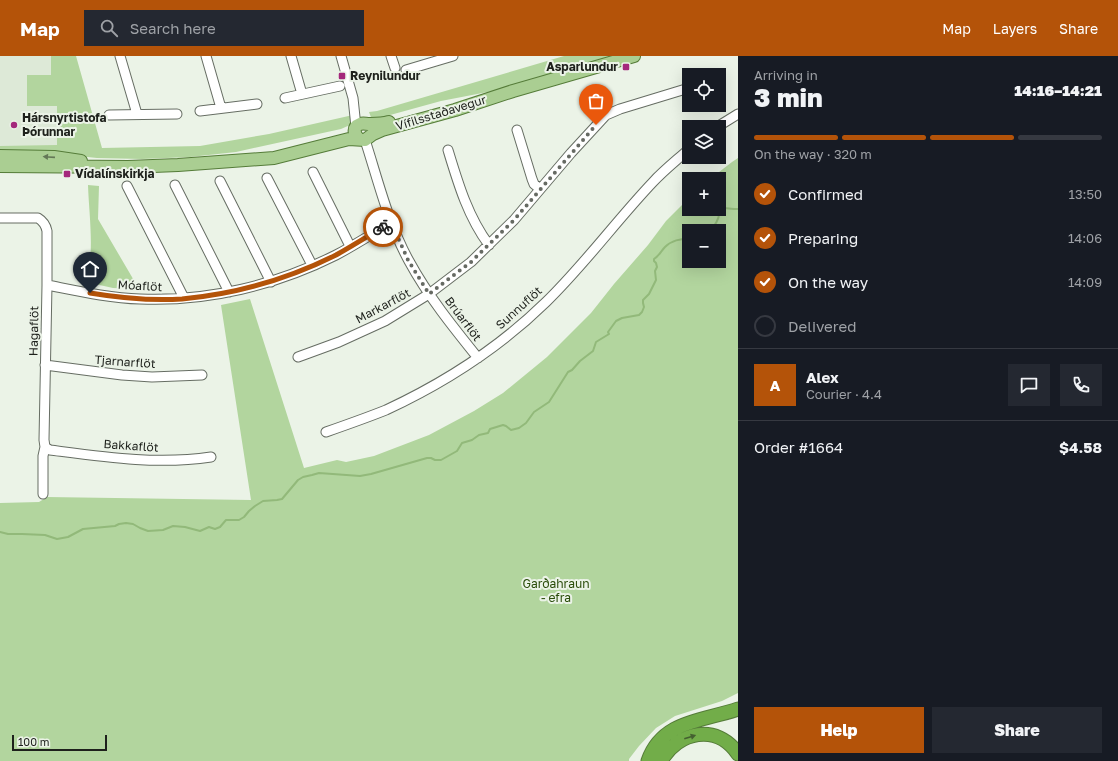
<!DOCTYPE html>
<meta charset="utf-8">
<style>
:root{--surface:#171b24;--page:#242831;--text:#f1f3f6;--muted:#9ea1a6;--line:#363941;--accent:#b45309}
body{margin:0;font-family:"Golos Text",sans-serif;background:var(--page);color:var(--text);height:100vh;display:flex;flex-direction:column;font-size:15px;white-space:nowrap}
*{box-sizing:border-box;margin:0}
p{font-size:13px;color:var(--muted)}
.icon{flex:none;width:22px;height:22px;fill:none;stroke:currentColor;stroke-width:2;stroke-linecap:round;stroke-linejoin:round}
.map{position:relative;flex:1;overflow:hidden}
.panel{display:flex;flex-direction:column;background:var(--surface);width:380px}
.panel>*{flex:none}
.tools{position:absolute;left:682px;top:12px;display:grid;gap:8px}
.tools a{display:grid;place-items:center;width:44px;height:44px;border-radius:0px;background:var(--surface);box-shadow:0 4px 16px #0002;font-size:20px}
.scale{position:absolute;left:12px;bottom:10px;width:95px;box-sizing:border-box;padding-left:4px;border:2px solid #1e211c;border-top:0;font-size:11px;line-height:14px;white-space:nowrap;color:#1e211c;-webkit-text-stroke:3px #ebf3e7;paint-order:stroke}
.pin{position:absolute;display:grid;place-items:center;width:34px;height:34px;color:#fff;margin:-41px -17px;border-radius:50% 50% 50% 0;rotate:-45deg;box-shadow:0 0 4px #0007}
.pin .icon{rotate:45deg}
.courier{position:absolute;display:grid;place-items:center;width:40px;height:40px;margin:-20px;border:3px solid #b45309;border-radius:50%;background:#fff;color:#222;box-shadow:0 1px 5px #0007}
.overview em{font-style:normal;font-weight:800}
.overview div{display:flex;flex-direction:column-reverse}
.overview{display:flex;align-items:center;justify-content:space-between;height:68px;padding:0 16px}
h1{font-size:26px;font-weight:800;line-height:30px}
.bar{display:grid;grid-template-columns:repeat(4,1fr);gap:6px 4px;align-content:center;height:48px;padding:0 16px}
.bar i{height:5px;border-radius:3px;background:var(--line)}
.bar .on{background:var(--accent)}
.bar p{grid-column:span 4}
.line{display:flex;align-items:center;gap:10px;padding:0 16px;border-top:1px solid var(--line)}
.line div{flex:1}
.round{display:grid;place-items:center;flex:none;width:42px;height:42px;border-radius:0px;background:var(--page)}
ol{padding:0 16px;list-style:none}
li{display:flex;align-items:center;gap:12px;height:44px}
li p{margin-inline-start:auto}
li .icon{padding:4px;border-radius:50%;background:var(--accent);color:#fff;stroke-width:4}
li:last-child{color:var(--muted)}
li i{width:22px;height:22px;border:2px solid var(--line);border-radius:50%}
.cta{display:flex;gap:8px;margin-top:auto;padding:8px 16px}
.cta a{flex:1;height:46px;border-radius:0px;background:var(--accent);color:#fff;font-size:16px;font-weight:800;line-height:46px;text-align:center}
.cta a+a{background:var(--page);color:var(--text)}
header{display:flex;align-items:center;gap:24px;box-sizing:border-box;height:56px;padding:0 20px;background:var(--accent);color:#fff}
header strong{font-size:19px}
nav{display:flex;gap:22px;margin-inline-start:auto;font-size:14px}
.search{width:280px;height:36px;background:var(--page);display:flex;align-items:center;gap:10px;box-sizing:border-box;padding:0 14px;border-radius:0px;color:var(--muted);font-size:15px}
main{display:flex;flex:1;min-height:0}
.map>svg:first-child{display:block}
</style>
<header>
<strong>Map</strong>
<div class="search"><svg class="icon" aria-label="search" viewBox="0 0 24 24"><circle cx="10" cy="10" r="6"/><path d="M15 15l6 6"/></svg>Search here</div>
<nav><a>Map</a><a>Layers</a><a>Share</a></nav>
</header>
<main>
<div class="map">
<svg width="738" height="705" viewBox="0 0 738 705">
<rect width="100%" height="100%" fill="#ebf3e7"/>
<path fill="#dde9d7" d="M0,0H51V19L27,50H57V90H0Z"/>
<path fill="#b2d59e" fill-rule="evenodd" d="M51,0H76L102,92L200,90L269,78L353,59L350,69L341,73L236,96L190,101L142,103L97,102L41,96L0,95V90L57,89V50H27V19H51Z
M564,0H621L503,33L441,45L372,64L369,56L377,55Z
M738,102V637L722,645L675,660L656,672L639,690L629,703V705H0V447L39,446L47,441L251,444L221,249L250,243L304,412L337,404L346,406L374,400L429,379L474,355L503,337L547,301L591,257L614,228L648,189L666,165L689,142V153H719V123H710L732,106ZM689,175H719V205H689Z
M88,129L99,130L98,163L139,233L113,232L86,226C95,197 89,159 88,129Z"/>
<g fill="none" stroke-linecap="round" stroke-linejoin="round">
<path stroke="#92b97a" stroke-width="2" d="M710,175C714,171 720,162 719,156C725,149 731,154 738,153
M0,476L8,478H22L45,479L57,483L68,481L83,473L115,470L119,468L126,467L133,468L140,472L148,475L163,474L173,470L185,471L200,475L209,471L215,473L220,471L226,464H239L244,461L249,455L255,450L263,445L277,444L282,443L298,424L303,421L312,419L319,417L360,420L371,418L427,402H431L435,404H441L457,395L462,387L472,384L479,379L488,377L490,373L503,369L506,370L511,374L519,372L526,367L534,356L549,346L568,316L572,314L580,305L593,295L596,286L609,278L608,276L616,265L622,262L639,259L642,256L644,251L643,247V244L649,238L656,224L655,215L657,211L656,207L654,205V203C659,200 661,195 665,191C672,184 680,183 689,183"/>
<g stroke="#666d63" stroke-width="11">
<path id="minor" d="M120,0L137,58
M206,0L221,52
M291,0L302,38
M341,0L353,42L356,71
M391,0L395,12
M406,14L453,0
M285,42L340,30
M200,55L257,48
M109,59L177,58
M717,71L738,58
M517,74L532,123L534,128L540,133
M365,84C378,124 388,167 409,205C428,240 453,271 478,302
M448,94C458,127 468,161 489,189
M313,116L350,190
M267,122L312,209
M220,125L271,226
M175,129L229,236
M127,130L184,242
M0,162H38C43,165 46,170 47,175V229L44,384L45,391L50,394C104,401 157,409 211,401
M47,229C78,235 109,242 140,243C208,246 276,229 336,199C355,189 373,177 391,167
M298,301L339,286L385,265L429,238L471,206L514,164L571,97L606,59L620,53L689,32
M45,309L122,319L152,321L202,319
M326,376C346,369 366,362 386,354C444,327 500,291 546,246C585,208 616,165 653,126C664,114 677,104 689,93
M43,438V400L45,391"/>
</g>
<g stroke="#557c39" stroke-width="14">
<path id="major" d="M359,83C354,79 352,71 360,68C363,67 366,68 370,68C377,68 383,68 389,66
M0,100L54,101L81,105
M0,110L128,111L178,109L274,102L349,83L365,84L373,78L382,74L455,54L513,35L634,0"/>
</g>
<g stroke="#557c39" stroke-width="15">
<path id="highway" d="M648,705C662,664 704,665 738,653
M661,705C678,675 717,667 738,698"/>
</g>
<use href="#minor" stroke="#fff" stroke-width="9"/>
<use href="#major" stroke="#aace92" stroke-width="12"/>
<use href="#highway" stroke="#72ad49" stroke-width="13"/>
</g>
<defs><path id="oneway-solid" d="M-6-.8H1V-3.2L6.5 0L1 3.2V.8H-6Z"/></defs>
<use fill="#647857" href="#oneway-solid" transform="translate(49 101) rotate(-176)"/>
<use fill="#446030" href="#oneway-solid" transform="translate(690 681) rotate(-17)"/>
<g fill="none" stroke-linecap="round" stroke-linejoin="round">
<path stroke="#666a63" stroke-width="4" stroke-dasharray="0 7.2" d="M383,171L391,166L408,204L429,238L471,206L514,164L571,98L596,69"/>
<path stroke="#b45309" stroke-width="5" d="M90,237C120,242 151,245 182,243C236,238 288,223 336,199C352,190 368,180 383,171"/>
</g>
<g fill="#a4287c" stroke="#ebf3e7" stroke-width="1.5">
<rect x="622" y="7" width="8" height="8" rx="2"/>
<rect x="338" y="16" width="8" height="8" rx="2"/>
<circle cx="14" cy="69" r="4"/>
<rect x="63" y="114" width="8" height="8" rx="2"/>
</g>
<g text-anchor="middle" stroke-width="4" stroke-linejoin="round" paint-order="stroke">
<g font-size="12" font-weight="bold" fill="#1e211c" stroke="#ebf3e7" text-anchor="start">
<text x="618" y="15" text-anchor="end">Asparlundur</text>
<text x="350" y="24">Reynilundur</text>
<text x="22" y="66">Hársnyrtistofa<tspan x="22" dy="14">Þórunnar</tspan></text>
<text x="75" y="122">Vídalínskirkja</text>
</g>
<g font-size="12" fill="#1e211c" stroke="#ebf3e7">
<text transform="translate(441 57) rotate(-17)" y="4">Vífilsstaðavegur</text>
<text transform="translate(140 230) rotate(3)" y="4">Móaflöt</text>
<text transform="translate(383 250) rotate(-28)" y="4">Markarflöt</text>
<text transform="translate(519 252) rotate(-42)" y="4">Sunnuflöt</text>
<text transform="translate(463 263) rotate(53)" y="4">Brúarflöt</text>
<text transform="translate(34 275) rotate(-89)" y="4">Hagaflöt</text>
<text transform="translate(125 306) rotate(4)" y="4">Tjarnarflöt</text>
<text transform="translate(131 390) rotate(4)" y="4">Bakkaflöt</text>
</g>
<g font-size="12" fill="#2a4d0a" stroke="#ebf3e7">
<text x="556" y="532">Garðahraun<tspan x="556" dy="14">- efra</tspan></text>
</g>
</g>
</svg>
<div class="tools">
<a><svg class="icon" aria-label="locate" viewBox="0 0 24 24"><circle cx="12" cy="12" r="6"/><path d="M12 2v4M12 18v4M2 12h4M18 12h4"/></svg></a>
<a><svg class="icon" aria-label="layers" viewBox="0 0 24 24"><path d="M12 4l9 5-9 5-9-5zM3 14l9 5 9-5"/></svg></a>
<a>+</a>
<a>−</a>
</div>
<div class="scale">100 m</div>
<div class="pin" style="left:596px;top:69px;background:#ea580c"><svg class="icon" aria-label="bag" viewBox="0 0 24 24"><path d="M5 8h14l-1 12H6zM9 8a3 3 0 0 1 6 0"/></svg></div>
<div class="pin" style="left:90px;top:237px;background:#1f2937"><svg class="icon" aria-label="home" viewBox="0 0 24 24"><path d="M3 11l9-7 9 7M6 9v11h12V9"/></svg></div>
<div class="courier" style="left:383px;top:171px"><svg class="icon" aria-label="bike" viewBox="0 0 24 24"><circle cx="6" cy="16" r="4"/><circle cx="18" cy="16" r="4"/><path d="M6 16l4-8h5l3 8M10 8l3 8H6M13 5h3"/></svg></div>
</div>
<section class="panel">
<div class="overview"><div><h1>3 min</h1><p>Arriving in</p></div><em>14:16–14:21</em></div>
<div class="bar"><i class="on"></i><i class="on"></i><i class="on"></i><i></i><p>On the way · 320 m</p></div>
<ol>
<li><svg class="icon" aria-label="check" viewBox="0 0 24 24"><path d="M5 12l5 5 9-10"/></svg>Confirmed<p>13:50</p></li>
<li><svg class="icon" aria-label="check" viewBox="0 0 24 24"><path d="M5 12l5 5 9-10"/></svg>Preparing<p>14:06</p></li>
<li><svg class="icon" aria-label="check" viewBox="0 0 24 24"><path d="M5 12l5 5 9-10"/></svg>On the way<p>14:09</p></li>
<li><i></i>Delivered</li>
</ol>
<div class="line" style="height:72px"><b class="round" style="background:var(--accent);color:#fff">A</b><div><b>Alex</b><p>Courier · 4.4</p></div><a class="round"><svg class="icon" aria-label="chat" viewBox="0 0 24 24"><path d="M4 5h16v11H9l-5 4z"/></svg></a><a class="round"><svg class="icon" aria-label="phone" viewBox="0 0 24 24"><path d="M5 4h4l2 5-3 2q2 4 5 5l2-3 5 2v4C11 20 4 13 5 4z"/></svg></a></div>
<div class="line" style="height:52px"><div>Order #1664</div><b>$4.58</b></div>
<div class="cta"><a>Help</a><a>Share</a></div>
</section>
</main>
